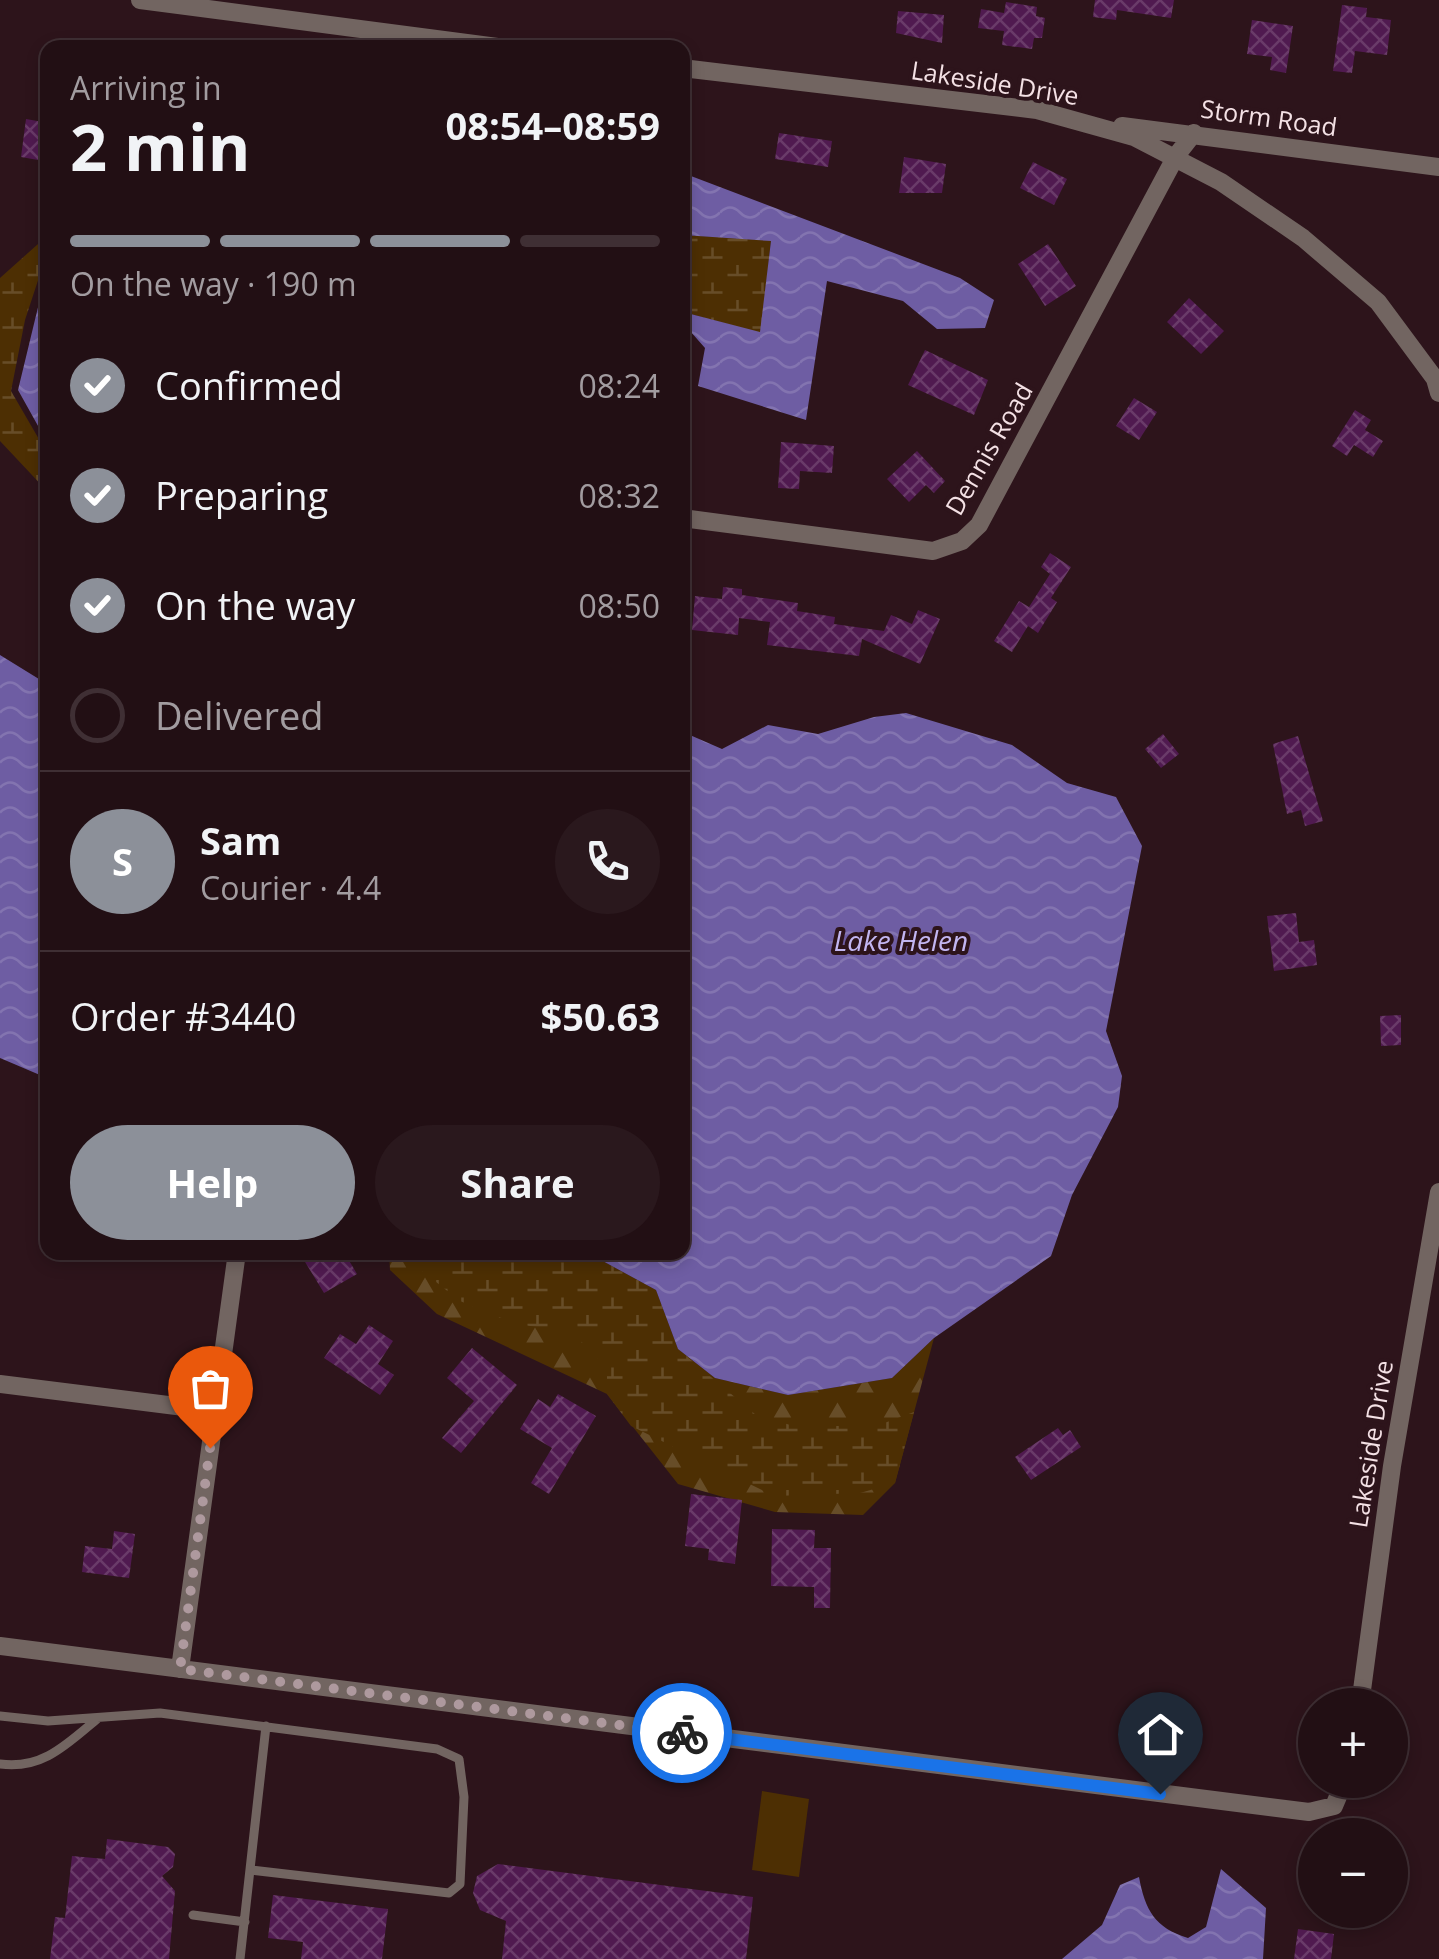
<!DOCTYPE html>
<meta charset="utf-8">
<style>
:root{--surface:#220f14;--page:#2a181d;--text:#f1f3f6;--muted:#a29ca0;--line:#3f2f34;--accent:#8c9099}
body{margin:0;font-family:"Open Sans",sans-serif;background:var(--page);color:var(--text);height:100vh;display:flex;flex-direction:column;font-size:38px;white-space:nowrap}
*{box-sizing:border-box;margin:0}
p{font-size:32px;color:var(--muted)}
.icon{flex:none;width:55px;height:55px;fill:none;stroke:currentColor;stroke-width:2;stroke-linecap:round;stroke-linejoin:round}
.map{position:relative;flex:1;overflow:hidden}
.side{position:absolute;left:40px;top:40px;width:650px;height:1220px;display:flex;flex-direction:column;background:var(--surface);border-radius:20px;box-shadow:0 5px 15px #0003,0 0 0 2px var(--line)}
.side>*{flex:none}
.tools{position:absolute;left:1298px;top:1688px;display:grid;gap:20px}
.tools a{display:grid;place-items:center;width:110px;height:110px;border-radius:50%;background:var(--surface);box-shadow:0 5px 15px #0003,0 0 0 2px var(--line);font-size:50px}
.pin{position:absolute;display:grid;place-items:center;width:85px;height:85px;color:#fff;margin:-102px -42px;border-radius:50% 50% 50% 0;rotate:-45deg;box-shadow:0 0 10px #0007}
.pin .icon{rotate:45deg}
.courier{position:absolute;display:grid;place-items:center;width:100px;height:100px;margin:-50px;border:8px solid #1a73e8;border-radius:50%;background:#fff;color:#222;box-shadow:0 2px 12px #0007}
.head em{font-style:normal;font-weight:700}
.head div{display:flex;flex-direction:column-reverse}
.head{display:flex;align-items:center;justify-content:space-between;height:170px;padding:0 30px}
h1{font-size:65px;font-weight:700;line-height:75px}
.bar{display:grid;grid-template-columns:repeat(4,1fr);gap:15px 10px;align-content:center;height:120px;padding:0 30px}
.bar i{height:12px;border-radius:8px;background:var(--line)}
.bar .selected{background:var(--accent)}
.bar p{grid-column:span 4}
.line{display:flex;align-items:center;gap:25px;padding:0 30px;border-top:2px solid var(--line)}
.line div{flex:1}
.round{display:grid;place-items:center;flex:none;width:105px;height:105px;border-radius:52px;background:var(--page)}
ol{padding:0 30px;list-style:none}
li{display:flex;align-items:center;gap:30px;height:110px}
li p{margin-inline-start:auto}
li .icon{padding:10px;border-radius:50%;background:var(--accent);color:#fff;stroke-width:4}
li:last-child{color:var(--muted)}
li i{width:55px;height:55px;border:5px solid var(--line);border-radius:50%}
.cta{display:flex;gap:20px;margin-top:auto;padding:20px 30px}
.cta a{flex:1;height:115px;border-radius:60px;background:var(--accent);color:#fff;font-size:40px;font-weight:700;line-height:115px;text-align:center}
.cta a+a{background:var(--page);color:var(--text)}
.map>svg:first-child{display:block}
</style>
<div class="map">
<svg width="1439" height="1959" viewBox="0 0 1439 1959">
<defs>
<pattern id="forest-firs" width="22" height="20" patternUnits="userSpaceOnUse" patternTransform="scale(2.5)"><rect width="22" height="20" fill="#4d2f03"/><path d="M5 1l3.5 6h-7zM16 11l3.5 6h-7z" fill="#674d28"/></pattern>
<pattern id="wetland-marsh" width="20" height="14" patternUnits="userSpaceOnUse" patternTransform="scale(2.5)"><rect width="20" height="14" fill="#4d2f03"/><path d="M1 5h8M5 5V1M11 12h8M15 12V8" fill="none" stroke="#674d28"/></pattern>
<pattern id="water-waves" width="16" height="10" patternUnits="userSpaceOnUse" patternTransform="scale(2.5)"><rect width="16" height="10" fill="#6e5da3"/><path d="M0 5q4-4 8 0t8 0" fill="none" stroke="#8374b0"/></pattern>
<pattern id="building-cross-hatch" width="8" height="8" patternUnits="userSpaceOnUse" patternTransform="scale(2.5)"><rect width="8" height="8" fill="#501a50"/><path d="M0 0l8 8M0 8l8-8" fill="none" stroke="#6a3b69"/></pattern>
</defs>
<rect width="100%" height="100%" fill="#2d141b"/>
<path fill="url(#forest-firs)" d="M389,1253H588L678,1349L715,1378L788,1395L892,1378L934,1338L895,1483L863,1515L775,1512L678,1484L607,1394L437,1314L390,1270Z"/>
<path fill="url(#wetland-marsh)" d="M682,235L771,240L761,333L683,312Z
M47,236V253L25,320L11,391L47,453V491L0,441V278Z
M419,1253H588L656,1290L678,1349L756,1415L797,1427L879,1425L914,1412L895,1483L860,1493L774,1496L631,1426L607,1394V1368L572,1332L516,1324L460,1301L421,1270Z"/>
<path fill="#4d2f03" d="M762,1791L809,1799L799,1877L752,1870Z"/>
<path fill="url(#water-waves)" d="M683,173L960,278L994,300L985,328L937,329L903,301L827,281L806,420L698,386L705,348L683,323V312L760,332L771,241L683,235Z
M47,270L48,442H47L18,390Z
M0,655L47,684V1078L0,1058Z
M906,713L1012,745L1067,783L1116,797L1142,846L1106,1031L1122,1076L1118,1107L1072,1195L1051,1256L934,1338L892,1378L788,1395L715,1378L678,1349L656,1290L588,1253L682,1252L683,732L722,749L768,725L818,734L874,717Z
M1221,1869L1266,1908L1263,1959H1062L1102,1925L1120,1885L1139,1877C1145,1910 1155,1928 1188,1938L1206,1927Z"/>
<path fill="url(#building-cross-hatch)" d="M1095,0H1174L1171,18L1117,10L1116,20L1093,17Z
M1006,2L1037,7L1036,16L1045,18L1042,38H1034L1032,49L1002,45L1004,31L978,28L981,9L1004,13Z
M1342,5L1367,8L1366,17L1391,20L1387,55L1355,51L1352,73L1333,71Z
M898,11L944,15L942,43L896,33Z
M1252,20L1293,26L1286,73L1270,70L1272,57L1247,54Z
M26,119L43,122L38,160L21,157Z
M779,133L832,141L828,167L775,159Z
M904,157L946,164L942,193H899Z
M1033,162L1067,179L1054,205L1020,188Z
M1048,244L1076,286L1045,306L1018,264Z
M1189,298L1224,331L1201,354L1167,322Z
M925,350L988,380L974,415L908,385Z
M1134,398L1157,412L1139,440L1116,426Z
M1355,410L1371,420L1365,430L1383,441L1373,457L1354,445L1347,456L1332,446Z
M781,442L834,446L832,473L800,471L799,489L778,488Z
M917,451L945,481L934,493L926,485L909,502L887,479Z
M1050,553L1071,567L1051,598L1057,602L1038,633L1028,626L1012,652L994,641L1019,601L1029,607L1050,574L1041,567Z
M723,587L742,589V595L798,603L797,611L835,617L834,624L884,631L891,615L912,624L918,610L940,619L920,664L862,639L859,656L767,645L770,622L739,618L738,635L692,630L695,596L722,599Z
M1163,734L1179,754L1161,768L1145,749Z
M1298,736L1323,821L1305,826L1301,810L1287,814L1273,744Z
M1296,913L1299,942L1314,940L1317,965L1274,971L1267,916Z
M1401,1015V1045L1381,1046L1380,1016Z
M299,1252H344L357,1274L324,1293Z
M369,1325L393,1341L378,1364L394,1375L380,1395L324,1358L340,1334L356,1344Z
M472,1348L517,1385L461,1453L442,1438L474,1401L447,1378Z
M558,1394L596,1416L549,1494L531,1483L552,1448L520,1429L538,1399L550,1407Z
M1058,1428L1063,1435L1070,1430L1081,1447L1031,1480L1015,1457Z
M691,1494L742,1500L735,1564L708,1560L709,1549L685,1546Z
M772,1529L815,1530L814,1548H831L830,1608H814V1587L771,1586Z
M114,1531L135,1534L129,1578L82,1572L85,1546L112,1549Z
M107,1839L168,1847L175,1854L173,1867L162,1876L175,1891L169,1959H50L55,1917L65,1918L72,1856L105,1859Z
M498,1864L753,1897L746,1959H502L506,1921L480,1910L473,1893L477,1876Z
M273,1895L388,1909L382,1959H301L303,1942L268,1938Z
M1298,1929L1334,1934L1331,1959H1294Z"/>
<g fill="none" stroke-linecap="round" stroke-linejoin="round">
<path stroke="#726561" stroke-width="9" d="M0,1716L48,1721L160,1713L437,1749L459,1759L464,1797L460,1884L449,1893L251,1870
M0,1764C42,1770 67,1744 97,1719
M193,1915L245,1922
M240,1959L266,1726"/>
<path stroke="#726561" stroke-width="18" d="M140,0L505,48
M682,68L1037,110L1134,137L1221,182L1303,238L1378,302L1435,379L1439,393
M1122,126L1439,167
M682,518L933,551L962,541L979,525L1176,156L1194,133
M0,1384L216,1411
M0,1646L1309,1812L1334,1806L1345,1780
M180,1669L237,1252
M1360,1705L1392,1466L1439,1192"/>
</g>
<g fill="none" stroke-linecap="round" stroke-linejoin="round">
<path stroke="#ae999e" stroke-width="10" stroke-dasharray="0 18" d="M210,1448L180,1669L682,1733"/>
<path stroke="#1a73e8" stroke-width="12" d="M682,1733L1160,1794"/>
</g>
<g text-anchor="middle" stroke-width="8" stroke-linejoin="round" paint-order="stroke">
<g font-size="25" fill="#f4e1e5" stroke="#2d141b">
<text transform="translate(995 83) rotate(9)" y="9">Lakeside Drive</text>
<text transform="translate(1269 118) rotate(8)" y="9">Storm Road</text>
<text transform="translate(989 449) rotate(-60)" y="9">Dennis Road</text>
<text transform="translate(1371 1444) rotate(-81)" y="9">Lakeside Drive</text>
</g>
<g font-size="28" font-style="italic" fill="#c2b6f1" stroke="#2d141b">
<text x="901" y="951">Lake Helen</text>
</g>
</g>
</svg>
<div class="tools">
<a>+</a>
<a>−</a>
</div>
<div class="pin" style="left:210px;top:1448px;background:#ea580c"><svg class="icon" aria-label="bag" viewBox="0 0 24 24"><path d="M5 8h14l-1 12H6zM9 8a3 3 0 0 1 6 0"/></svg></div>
<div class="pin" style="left:1160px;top:1794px;background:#1f2937"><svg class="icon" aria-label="home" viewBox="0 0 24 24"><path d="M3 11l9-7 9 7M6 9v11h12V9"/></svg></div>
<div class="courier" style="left:682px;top:1733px"><svg class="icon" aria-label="bike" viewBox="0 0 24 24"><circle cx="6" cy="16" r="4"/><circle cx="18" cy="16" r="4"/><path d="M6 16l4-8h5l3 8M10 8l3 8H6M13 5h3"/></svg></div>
<section class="side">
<div class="head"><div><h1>2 min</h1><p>Arriving in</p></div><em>08:54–08:59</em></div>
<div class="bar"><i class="selected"></i><i class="selected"></i><i class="selected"></i><i></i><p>On the way · 190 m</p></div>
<ol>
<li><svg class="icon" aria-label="check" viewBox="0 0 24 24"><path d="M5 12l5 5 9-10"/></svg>Confirmed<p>08:24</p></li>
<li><svg class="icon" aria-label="check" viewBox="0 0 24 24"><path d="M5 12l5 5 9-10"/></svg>Preparing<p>08:32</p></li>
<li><svg class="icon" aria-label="check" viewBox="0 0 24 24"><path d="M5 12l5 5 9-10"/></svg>On the way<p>08:50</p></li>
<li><i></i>Delivered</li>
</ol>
<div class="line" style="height:180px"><b class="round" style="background:var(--accent);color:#fff">S</b><div><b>Sam</b><p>Courier · 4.4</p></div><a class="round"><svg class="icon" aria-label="phone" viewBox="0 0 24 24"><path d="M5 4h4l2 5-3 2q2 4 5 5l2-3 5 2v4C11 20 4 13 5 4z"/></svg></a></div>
<div class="line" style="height:130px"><div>Order #3440</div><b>$50.63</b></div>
<div class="cta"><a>Help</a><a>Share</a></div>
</section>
</div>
